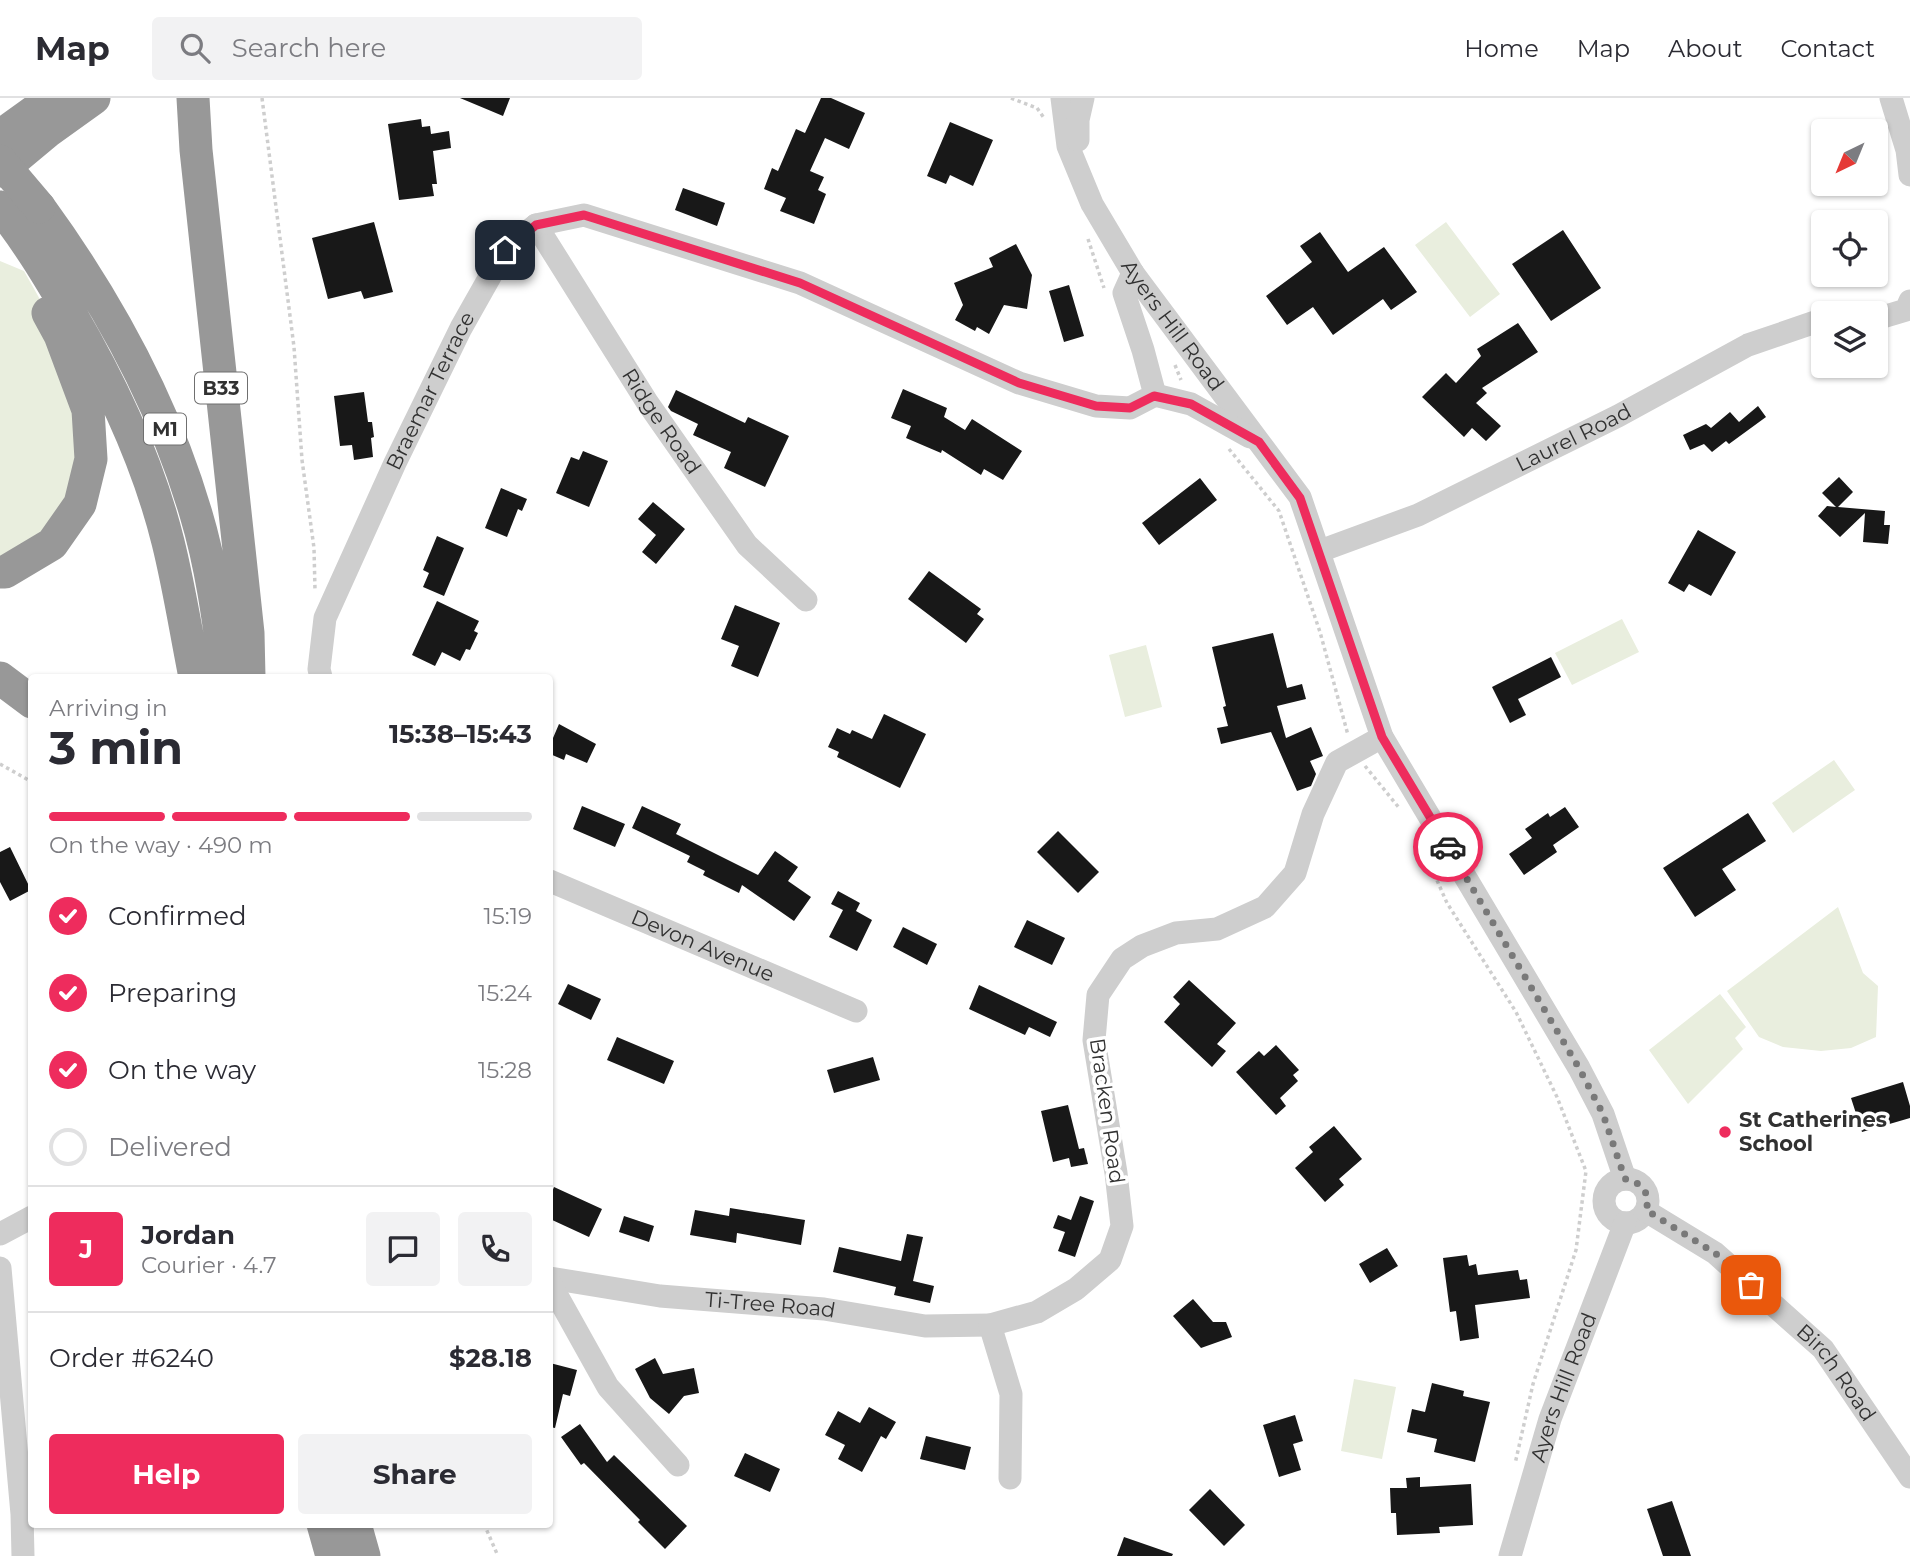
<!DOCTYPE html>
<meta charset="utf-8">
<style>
:root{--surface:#fff;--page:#f2f2f3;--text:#2b2b33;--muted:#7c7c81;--line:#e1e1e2;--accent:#ee2c5d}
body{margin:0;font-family:Montserrat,sans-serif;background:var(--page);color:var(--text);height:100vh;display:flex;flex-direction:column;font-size:26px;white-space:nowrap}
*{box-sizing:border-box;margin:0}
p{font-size:23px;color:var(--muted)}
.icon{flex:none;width:38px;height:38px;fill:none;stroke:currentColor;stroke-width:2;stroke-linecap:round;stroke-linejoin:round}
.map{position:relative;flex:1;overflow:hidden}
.panel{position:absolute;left:28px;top:576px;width:525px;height:854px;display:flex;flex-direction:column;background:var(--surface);border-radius:7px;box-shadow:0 2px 5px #0004}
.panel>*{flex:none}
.needle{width:46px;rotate:223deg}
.tools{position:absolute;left:1811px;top:21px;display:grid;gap:14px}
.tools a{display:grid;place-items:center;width:77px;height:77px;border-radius:7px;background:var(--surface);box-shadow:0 2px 5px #0004;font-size:35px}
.pin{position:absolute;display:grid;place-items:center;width:60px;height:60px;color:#fff;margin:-30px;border-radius:14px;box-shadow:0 4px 10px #0006}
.courier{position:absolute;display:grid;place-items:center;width:70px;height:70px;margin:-35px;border:5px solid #ee2c5d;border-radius:50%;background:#fff;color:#222;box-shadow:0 2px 9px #0007}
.headline em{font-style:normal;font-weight:700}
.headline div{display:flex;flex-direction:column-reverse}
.headline{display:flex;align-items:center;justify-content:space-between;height:119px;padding:0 21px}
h1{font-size:46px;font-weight:700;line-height:52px}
.bar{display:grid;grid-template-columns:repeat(4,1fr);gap:10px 7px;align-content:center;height:84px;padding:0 21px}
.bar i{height:9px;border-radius:5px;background:var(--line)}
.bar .current{background:var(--accent)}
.bar p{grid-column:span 4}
.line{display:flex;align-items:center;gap:18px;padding:0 21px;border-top:2px solid var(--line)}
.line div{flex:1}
.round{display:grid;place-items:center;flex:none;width:74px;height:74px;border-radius:7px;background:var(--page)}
ol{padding:0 21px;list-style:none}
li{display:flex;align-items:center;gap:21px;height:77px}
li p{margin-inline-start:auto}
li .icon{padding:7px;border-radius:50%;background:var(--accent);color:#fff;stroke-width:4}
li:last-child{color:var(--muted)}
li i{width:38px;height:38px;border:4px solid var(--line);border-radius:50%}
.button{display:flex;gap:14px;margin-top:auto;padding:14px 21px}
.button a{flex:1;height:80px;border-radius:7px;background:var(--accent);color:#fff;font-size:28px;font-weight:700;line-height:80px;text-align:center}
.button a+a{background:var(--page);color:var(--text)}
header{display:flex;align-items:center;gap:42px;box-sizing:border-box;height:98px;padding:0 35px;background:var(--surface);border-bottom:2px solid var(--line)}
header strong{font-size:33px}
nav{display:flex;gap:38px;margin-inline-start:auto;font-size:24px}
.search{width:490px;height:63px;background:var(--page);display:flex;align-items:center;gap:18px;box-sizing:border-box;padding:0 24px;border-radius:7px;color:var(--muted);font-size:26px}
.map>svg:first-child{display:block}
</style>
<header>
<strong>Map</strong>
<div class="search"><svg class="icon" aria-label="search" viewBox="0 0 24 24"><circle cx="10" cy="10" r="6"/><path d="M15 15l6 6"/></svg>Search here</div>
<nav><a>Home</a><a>Map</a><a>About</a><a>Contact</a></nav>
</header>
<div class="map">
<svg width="1910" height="1458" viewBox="0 0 1910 1458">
<rect width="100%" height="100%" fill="#fff"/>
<path fill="#e9eede" d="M1446,124L1500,196L1470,219L1415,147Z
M0,163L24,173L60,237L88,312L80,406L0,474Z
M1622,521L1639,554L1572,587L1555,555Z
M1146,547L1162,609L1125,619L1109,557Z
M1834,662L1855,692L1793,735L1772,705Z
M1838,809L1863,875L1878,888L1876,939L1851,950L1821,953L1783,949L1759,939L1727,893Z
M1720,896L1746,929L1735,940L1743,951L1688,1006L1649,952Z
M1354,1281L1396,1289L1382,1361L1341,1353Z"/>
<path fill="#181818" d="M460,0H510L503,18Z
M821,0H831L865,15L849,51L825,40L810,73L824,79L818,92L826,96L814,126L780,113L786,100L764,91L772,70L778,73L796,31L805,35Z
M421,21L422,29L430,28L431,36L449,33L451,50L433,53L437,86H432L434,98L399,102L388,26Z
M950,24L993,42L973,88L950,77L946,86L927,78Z
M683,90L725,105L717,128L675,112Z
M374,124L393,194L364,201L361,193L328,201L312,140Z
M1563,132L1601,190L1551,223L1512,166Z
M1320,134L1348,174L1384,149L1417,194L1391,212L1383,201L1333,237L1313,209L1287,227L1266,198L1312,164L1300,148Z
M1016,146L1032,177L1027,211L1004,207L989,236L977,229L975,233L955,222L963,207L954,185L993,169L989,160Z
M1069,187L1084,238L1064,244L1049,193Z
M1518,225L1538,254L1482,290L1487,295L1476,305L1501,328L1486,343L1472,330L1464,339L1422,299L1446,275L1456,285L1481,258L1477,251Z
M903,291L947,310L944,319L965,332L972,321L1022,353L1003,382L984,371L981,377L942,352L941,355L906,340L911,328L891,320Z
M676,292L745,325L748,319L789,338L765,389L724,370L731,354L693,337L698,326L671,313L668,309Z
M364,294L368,324H372L374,339L371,340L373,359L354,362L352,347L340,348L334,298Z
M1758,308L1766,319L1729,346L1726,343L1712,354L1704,346L1690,352L1683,337L1706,326L1711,330L1730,314L1739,324Z
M583,353L608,363L589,409L556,395L571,359L579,362Z
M1839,379L1853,394L1838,409L1885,413L1884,427H1890L1888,446L1863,444L1865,415L1840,439L1818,418L1827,408L1836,409L1822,395Z
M1200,380L1217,402L1159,447L1142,425Z
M501,390L527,401L522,413L518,411L507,439L485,430Z
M653,404L685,431L656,466L642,454L656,437L638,421Z
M1698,432L1736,454L1711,498L1689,486L1684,494L1668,485Z
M437,438L464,450L444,498L423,489L429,475L423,472Z
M929,473L981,511L977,516L984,521L966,545L908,501Z
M437,503L479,523L474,533L478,535L470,552L466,551L460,563L442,554L435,568L412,557Z
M735,507L780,525L758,579L731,568L739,548L721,541Z
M1273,535L1287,590L1302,586L1306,601L1277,608L1286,640L1311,629L1323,658L1310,663L1316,676L1311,688L1297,693L1271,634L1221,646L1217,630L1228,628L1223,609L1226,608L1212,549Z
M1551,559L1561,579L1518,601L1526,617L1510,625L1492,589Z
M884,616L926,636L900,690L837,659L839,654L828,649L837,630L850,636L852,632L872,641Z
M559,626L596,646L587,665L566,656L564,662L550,656V647Z
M582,708L625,726L615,749L573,731Z
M642,708L681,726L676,736L758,777L775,753L798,769L788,783L811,799L794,823L742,787L739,795L703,777L705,773L687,764L690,758L632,730Z
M1565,709L1579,729L1553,747L1557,754L1524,777L1509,756L1532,740L1525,731L1548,715L1550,719Z
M1748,715L1766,743L1722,771L1736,792L1695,819L1663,770Z
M1058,733L1099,774L1078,795L1037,754Z
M10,749L31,792L10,803L0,784V754Z
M838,793L860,805L856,813L872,822L857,853L829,839L843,812L831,806Z
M1027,822L1065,840L1052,867L1014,849Z
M903,829L937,846L927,867L893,849Z
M1189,882L1236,925L1217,946L1226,953L1212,969L1164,924L1180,906L1173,899Z
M568,886L601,901L591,922L558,906Z
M979,887L1057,924L1050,939L1029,929L1025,937L969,911Z
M617,939L674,963L664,986L607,962Z
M1276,947L1299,972L1293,977L1298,983L1280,1000L1286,1008L1276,1017L1236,974L1259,953L1264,958Z
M873,959L880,982L834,995L827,972Z
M1903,984L1910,1008V1020L1862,1034L1851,1000Z
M1068,1007L1079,1051L1084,1050L1088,1066L1071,1069L1069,1060L1053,1064L1041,1013Z
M1334,1028L1362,1061L1339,1081L1344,1087L1325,1104L1295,1070L1313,1054L1309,1049Z
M554,1089L602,1111L589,1139L550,1121V1099Z
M1080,1098L1094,1103L1075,1159L1058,1153L1065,1134L1053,1130L1058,1117L1071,1122Z
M730,1110L805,1122L801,1147L737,1135L736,1145L690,1137L695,1112L729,1118Z
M624,1118L654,1128L649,1144L619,1134Z
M907,1136L923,1139L913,1183L934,1188L930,1205L894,1197L896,1189L833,1174L839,1149L901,1163Z
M1387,1150L1398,1168L1370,1185L1359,1166Z
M1467,1157L1469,1168L1476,1166L1478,1177L1518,1172L1520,1182L1527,1181L1530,1200L1475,1207L1479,1240L1460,1243L1456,1213L1450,1214L1443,1160Z
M1193,1201L1213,1224H1226L1232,1239L1201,1250L1173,1218Z
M655,1260L663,1276L694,1270L699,1295L684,1298L669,1316L650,1300L635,1271Z
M550,1265L577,1272L570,1298L563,1296L555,1330L550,1329Z
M1432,1285L1464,1293L1463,1298L1490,1304L1475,1364L1434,1354L1437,1341L1407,1334L1412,1311L1425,1314Z
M869,1309L896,1324L886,1341L881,1338L862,1374L838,1361L845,1347L825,1337L838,1313L860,1325Z
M1295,1317L1303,1343L1293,1346L1301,1372L1279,1379L1263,1327Z
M580,1326L607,1364L614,1357L687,1428L665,1451L638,1424L640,1422L584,1365L581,1367L561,1339Z
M926,1338L971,1349L965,1372L920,1361Z
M745,1355L780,1371L770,1394L734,1378Z
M1420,1379V1389L1471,1386L1473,1427L1439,1429L1440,1435L1397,1437L1396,1415H1391L1390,1390H1407L1406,1380Z
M1210,1391L1245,1427L1224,1448L1189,1412Z
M1672,1403L1691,1458H1663L1647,1411Z
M1124,1439L1173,1456L1172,1458H1117Z"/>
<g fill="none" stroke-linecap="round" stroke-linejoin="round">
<path stroke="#cecece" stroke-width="3.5" stroke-dasharray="3.5 3.5" stroke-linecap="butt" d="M262,0L294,249L302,362L314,450L315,492
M1011,0L1037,10L1044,20
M1088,141L1104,190
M1175,267L1181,282
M1229,351L1279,413L1320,534L1348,637
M0,666L32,684
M1365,668L1400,711
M1420,744L1447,805L1516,914L1557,999L1586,1073L1576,1152L1533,1286L1515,1366
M484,1426L498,1458"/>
<g stroke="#cecece" stroke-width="23">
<path id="s1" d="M1062,0L1068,48L1092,106L1133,175L1300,399L1382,639L1579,970L1603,1016L1625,1081"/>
<path d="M1891,0L1907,52L1910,77"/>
<path d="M1078,42V22L1083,0"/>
<path id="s2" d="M536,127L647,304L747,447L806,502"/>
<path d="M1876,221L1906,212L1910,203"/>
<path d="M1155,297L1191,306L1250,339"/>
<path id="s3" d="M1320,453L1418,417L1618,318L1748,247L1824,221"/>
<path id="s4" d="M321,579L319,571L325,520L395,365L461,230L505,152L536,127L584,117L800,185L1019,285L1096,308L1130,310L1155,297L1143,252L1124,195L1133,175"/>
<path id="s5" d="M550,783L856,913"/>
<circle cx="1626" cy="1103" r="22"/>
<path id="s6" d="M1646,1113L1715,1155L1823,1251L1910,1379"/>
<path d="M0,1136L32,1119"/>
<path d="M0,1170L22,1416L23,1458"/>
<path id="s7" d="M550,1180L660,1198L824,1211L925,1228L990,1227"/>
<path d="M550,1185L608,1289L678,1367"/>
<path d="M1010,1380L1011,1296L990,1227L1037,1214L1076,1191L1110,1162L1122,1128L1116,1075L1094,942L1098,897L1122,861L1142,848L1176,835L1217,831L1265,809L1295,775L1313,716L1337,664L1382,639"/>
<path id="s8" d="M1510,1458L1550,1321L1625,1125"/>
</g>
<path stroke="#989898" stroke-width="33" d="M193,0L196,52L248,535L249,579
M0,38L53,0
M0,73L48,33L94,0
M0,109C27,142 49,179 70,215C112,287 148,363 168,444C179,488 186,534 195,579
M39,109C106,201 164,307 196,416C212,469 219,525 226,579
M0,474H5L52,446L80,406L91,361L88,312L60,237L48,215
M0,580L32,604
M323,1426L332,1458
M355,1426L364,1458"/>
<path stroke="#989898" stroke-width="33" d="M0,63L39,109"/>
</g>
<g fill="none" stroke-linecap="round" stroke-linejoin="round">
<path stroke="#797979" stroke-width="7" stroke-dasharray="0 12.6" d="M1448,749L1579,970L1603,1016L1625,1081C1642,1084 1651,1096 1646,1112L1715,1155L1751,1187"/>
<path stroke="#ee2c5d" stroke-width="9" d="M505,152L536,127L584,117L800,185L1019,285L1096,308L1130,310L1154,298L1191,306L1259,344L1300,400L1382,639L1448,749"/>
</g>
<circle fill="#ee2c5d" stroke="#fff" stroke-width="2.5" cx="1725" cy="1034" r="7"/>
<g text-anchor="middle" stroke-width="7" stroke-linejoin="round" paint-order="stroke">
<g fill="#fff" stroke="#6f6f6f" stroke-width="2">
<rect x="195" y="274.5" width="52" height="31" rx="5"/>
<rect x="144" y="315.5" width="42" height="31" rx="5"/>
</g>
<g font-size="19" font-weight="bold" fill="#313131">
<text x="221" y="297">B33</text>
<text x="165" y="338">M1</text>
</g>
<g font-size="21" fill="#313131" stroke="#fff">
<text dy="7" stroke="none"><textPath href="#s1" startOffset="257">Ayers Hill Road</textPath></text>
<text dy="7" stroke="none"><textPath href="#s4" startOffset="310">Braemar Terrace</textPath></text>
<text dy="7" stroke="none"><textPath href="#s2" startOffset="233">Ridge Road</textPath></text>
<text dy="7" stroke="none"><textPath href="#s3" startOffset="278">Laurel Road</textPath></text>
<text dy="7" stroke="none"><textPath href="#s5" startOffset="166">Devon Avenue</textPath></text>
<text transform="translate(1107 1013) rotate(82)" y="7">Bracken Road</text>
<text dy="7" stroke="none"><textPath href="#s7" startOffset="222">Ti-Tree Road</textPath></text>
<text dy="7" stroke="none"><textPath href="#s6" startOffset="252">Birch Road</textPath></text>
<text dy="7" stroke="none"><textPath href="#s8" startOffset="177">Ayers Hill Road</textPath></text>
</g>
<g font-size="21" font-weight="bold" fill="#313131" stroke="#fff" text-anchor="start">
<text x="1739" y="1029">St Catherines<tspan x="1739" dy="24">School</tspan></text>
</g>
</g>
</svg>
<div class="tools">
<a><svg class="needle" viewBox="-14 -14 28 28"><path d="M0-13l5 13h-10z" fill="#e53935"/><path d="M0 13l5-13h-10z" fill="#7c7c81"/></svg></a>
<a><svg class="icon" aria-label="locate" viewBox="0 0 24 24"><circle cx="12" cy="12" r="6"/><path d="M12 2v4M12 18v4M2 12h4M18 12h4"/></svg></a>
<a><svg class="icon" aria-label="layers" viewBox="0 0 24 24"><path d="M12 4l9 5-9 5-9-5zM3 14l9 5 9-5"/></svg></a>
</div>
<div class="pin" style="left:1751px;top:1187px;background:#ea580c"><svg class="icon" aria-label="bag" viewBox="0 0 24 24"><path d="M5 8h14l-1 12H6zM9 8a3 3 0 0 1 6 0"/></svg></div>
<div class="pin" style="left:505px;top:152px;background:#1f2937"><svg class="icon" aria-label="home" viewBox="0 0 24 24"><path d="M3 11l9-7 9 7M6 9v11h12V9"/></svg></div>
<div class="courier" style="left:1448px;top:749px"><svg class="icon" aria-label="car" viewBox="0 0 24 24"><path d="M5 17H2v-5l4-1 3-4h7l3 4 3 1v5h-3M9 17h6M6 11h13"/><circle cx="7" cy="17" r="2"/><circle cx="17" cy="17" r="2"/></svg></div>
<section class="panel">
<div class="headline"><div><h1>3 min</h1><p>Arriving in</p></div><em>15:38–15:43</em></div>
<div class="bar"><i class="current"></i><i class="current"></i><i class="current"></i><i></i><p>On the way · 490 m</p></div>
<ol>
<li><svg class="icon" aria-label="check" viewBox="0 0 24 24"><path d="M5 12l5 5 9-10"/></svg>Confirmed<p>15:19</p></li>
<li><svg class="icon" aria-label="check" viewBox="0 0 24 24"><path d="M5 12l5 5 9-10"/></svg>Preparing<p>15:24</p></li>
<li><svg class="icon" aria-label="check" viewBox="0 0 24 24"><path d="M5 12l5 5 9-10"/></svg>On the way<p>15:28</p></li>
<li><i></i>Delivered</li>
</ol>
<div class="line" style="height:126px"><b class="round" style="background:var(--accent);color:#fff">J</b><div><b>Jordan</b><p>Courier · 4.7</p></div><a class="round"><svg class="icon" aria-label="chat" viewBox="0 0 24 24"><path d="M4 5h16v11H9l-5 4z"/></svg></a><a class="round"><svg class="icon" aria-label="phone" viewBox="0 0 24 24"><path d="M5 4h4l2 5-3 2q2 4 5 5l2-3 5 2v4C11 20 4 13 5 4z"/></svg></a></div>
<div class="line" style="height:91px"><div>Order #6240</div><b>$28.18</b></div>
<div class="button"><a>Help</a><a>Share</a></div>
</section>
</div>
